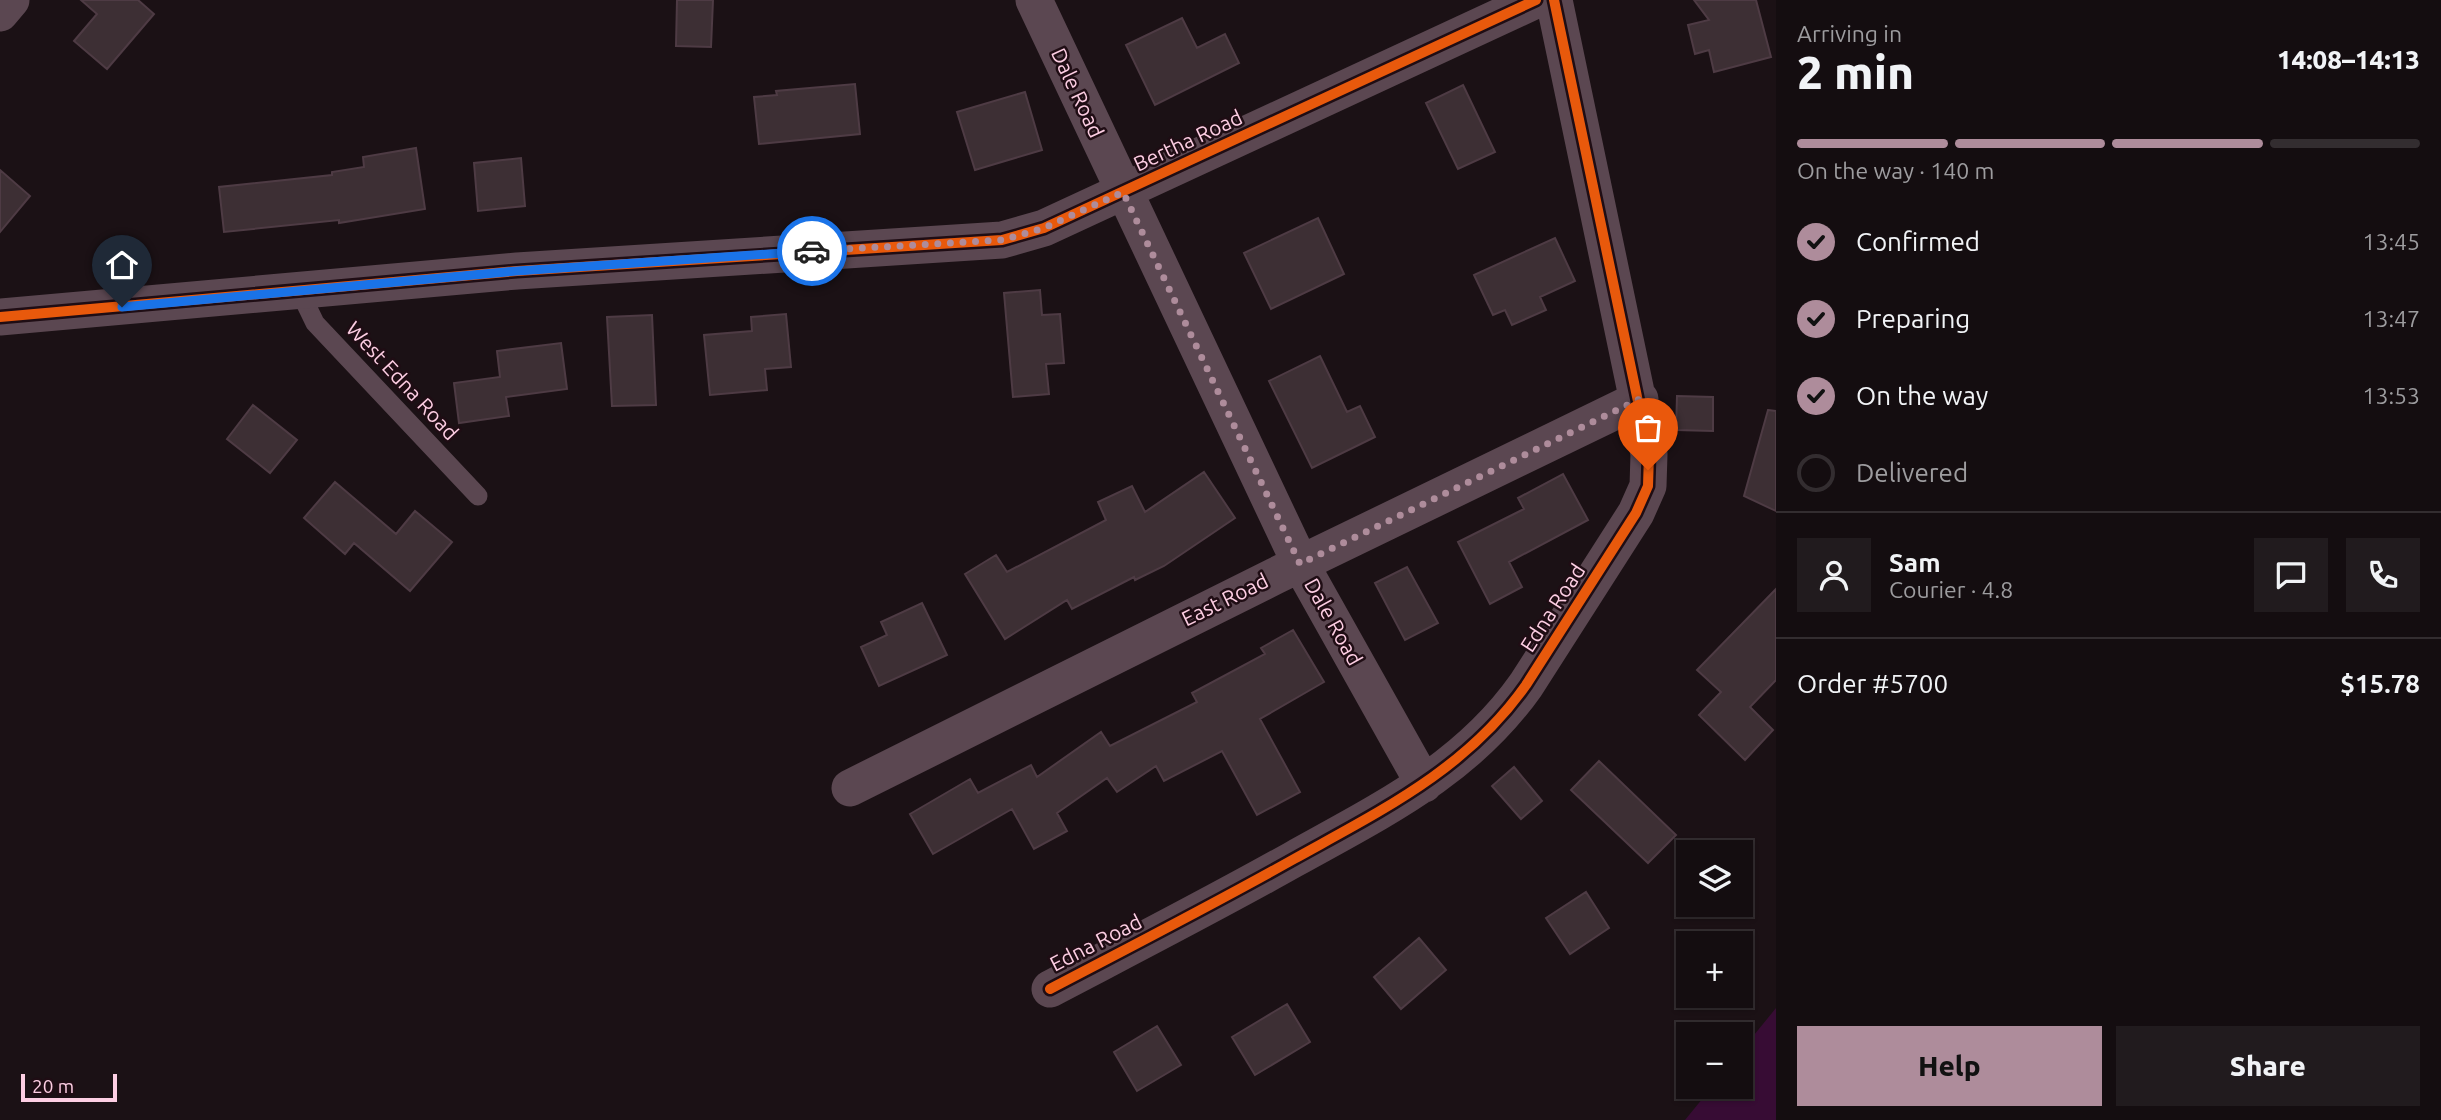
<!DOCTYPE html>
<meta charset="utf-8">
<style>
:root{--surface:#140d10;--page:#211b1e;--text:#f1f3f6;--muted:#9d9c9f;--line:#332d30;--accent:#ae8c9b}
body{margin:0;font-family:Ubuntu,sans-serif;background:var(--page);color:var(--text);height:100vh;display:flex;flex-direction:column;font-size:26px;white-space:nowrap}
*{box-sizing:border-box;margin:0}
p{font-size:23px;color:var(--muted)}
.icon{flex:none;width:38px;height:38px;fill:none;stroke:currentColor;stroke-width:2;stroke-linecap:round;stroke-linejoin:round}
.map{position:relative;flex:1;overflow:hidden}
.side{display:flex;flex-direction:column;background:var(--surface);width:665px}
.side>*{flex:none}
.buttons{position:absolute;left:1676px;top:840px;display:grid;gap:14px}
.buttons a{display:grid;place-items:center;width:77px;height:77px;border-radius:0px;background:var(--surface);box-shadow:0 2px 5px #0004,0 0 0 2px var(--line);font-size:35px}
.scale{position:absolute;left:21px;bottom:18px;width:96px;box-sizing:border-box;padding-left:7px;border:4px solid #fdcee3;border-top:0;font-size:19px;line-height:24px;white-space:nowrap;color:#fdcee3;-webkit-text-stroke:5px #1f0d14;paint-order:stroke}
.pin{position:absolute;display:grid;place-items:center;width:60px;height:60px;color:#fff;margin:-72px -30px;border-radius:50% 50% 50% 0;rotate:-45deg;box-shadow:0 0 7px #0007}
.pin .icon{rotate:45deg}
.courier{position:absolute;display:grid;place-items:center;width:70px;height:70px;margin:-35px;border:5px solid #1a73e8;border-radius:50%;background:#fff;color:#222;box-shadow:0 2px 9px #0007}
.head em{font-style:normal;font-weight:800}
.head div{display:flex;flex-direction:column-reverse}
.head{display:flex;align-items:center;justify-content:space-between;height:119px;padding:0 21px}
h1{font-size:46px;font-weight:800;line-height:52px}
.bar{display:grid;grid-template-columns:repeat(4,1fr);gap:10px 7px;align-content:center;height:84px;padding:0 21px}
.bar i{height:9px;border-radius:5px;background:var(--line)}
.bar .on{background:var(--accent)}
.bar p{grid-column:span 4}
.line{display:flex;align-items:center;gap:18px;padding:0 21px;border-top:2px solid var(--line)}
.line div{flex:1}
.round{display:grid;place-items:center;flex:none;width:74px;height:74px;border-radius:0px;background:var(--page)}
ol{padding:0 21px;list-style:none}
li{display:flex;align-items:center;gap:21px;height:77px}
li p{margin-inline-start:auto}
li .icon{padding:7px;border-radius:50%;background:var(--accent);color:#111;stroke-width:4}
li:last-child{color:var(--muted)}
li i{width:38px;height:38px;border:4px solid var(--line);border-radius:50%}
.primary-button{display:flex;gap:14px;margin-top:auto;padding:14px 21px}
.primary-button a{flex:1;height:80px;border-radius:0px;background:var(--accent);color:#111;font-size:28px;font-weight:800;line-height:80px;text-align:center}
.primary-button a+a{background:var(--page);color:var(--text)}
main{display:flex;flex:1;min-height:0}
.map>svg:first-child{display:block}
</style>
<main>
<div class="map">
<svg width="1776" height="1120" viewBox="0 0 1776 1120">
<rect width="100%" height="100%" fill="#1b1115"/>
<path fill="#370c34" d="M1776,1008V1120H1685L1712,1087H1741V1051Z"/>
<path fill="#3d2f34" stroke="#4e3b44" stroke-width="2" d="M81,0H138L154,14L107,69L74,41L97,14Z
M677,0H713L711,47L676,46Z
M1694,0H1756L1771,57L1714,72L1709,50L1695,54L1688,25L1709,20Z
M1182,18L1197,48L1225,34L1239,63L1155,105L1126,45Z
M855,84L860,134L759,144L754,97L777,95L776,91Z
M1463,85L1495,152L1458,169L1426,103Z
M1025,92L1042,150L975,170L957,112Z
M416,148L425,209L339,223V220L224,232L219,187L332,175V172L364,167L363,157Z
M521,158L525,206L478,211L474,163Z
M0,170L30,196L0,232Z
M1318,218L1344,274L1271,309L1244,253Z
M1555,238L1575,281L1540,297L1546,310L1512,325L1505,310L1493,315L1474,275Z
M1040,290L1042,315L1060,314L1064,363L1046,364L1049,394L1013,397L1004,293Z
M786,314L791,367L765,369L767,390L710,395L704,335L752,331L751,317Z
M652,315L656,405L612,406L607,317Z
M561,343L567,389L506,397L509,416L459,423L454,383L500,377L497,351Z
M1320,356L1347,412L1360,406L1375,437L1312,468L1269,381Z
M1677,396L1713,397V431L1676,430Z
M253,405L297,440L270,473L227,439Z
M1768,410L1776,411V511L1744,496Z
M1204,472L1235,518L1164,566L1135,580L1134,577L1072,609L1067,600L1005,639L965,574L996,555L1007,572L1106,520L1098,502L1132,486L1145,512Z
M1563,474L1588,520L1509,562L1522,587L1490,604L1458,542L1524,509L1518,498Z
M335,482L396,534L415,511L452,542L410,591L354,543L345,554L304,518Z
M1407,567L1438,623L1405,640L1375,583Z
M1776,589V680L1750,707L1773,730L1745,760L1699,715L1721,692L1697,670Z
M922,603L947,655L879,686L861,647L887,635L881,622Z
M1293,630L1324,682L1260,719L1300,792L1257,815L1222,751L1164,781L1156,766L1117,792L1107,778L1057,813L1067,831L1034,849L1012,809L933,854L910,814L970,779L978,793L1031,765L1037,777L1101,732L1110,746L1197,702L1192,693L1265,654L1261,648Z
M1599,761L1676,835L1648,863L1571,790Z
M1514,767L1542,801L1521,819L1492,786Z
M1586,892L1609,928L1570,954L1546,918Z
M1419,938L1446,970L1401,1009L1374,977Z
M1287,1004L1310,1042L1255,1075L1232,1037Z
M1157,1026L1181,1065L1137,1091L1114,1052Z"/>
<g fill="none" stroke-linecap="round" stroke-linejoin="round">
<path stroke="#5b4751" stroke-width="19" d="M300,292L315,323L478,496"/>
<path stroke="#5b4751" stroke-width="37" d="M1034,0L1300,563L1424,784
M0,13L11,0
M0,317L517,271L1002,240L1044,228L1536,0
M850,788L1275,576L1640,399
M1050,989C1132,946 1214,904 1294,859C1382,810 1467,769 1526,685L1636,513L1648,486L1649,454L1554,0"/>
<g stroke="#1f0d14" stroke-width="15">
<path id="cycleway" d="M0,317L517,271L1002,240L1044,228L1536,0
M1050,989C1132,946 1214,904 1294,859C1382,810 1467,769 1526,685L1636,513L1648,486L1649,454L1554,0"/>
</g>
<use href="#cycleway" stroke="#e8590c" stroke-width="10"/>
</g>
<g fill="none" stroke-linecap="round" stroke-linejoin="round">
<path stroke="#ae8c9b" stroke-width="7" stroke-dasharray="0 12.6" d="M812,251L1002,240L1044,228L1123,192L1300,564L1640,399L1649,454L1648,470"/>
<path stroke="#1a73e8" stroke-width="9" d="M122,307L517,271L812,251"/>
</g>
<g text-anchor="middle" stroke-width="5" stroke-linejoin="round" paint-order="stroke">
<g font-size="21" fill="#fdcee3" stroke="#1f0d14">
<text transform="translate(1077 93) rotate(65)" y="7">Dale Road</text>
<text transform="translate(1188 141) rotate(-25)" y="7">Bertha Road</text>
<text transform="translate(402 381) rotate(47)" y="7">West Edna Road</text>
<text transform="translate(1225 600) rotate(-26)" y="7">East Road</text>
<text transform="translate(1553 608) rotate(-57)" y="7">Edna Road</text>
<text transform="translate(1333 622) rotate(61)" y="7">Dale Road</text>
<text transform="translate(1096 943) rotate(-27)" y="7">Edna Road</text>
</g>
</g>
</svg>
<div class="buttons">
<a><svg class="icon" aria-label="layers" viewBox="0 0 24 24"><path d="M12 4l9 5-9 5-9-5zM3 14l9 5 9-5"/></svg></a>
<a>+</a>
<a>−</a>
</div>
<div class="scale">20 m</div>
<div class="pin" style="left:1648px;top:470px;background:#ea580c"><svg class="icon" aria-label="bag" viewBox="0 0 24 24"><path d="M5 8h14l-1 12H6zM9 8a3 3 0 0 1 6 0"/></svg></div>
<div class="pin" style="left:122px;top:307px;background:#1f2937"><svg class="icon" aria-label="home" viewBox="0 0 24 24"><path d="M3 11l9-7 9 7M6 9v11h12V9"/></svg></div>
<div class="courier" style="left:812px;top:251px"><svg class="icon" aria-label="car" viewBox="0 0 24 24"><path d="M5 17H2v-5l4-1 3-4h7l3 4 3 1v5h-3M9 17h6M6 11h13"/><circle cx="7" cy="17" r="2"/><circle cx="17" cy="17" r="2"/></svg></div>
</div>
<section class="side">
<div class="head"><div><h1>2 min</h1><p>Arriving in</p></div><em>14:08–14:13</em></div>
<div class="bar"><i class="on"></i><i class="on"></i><i class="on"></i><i></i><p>On the way · 140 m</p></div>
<ol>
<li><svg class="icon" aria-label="check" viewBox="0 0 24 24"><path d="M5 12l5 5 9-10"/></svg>Confirmed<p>13:45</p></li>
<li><svg class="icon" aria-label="check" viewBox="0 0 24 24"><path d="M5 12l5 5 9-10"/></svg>Preparing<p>13:47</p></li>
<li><svg class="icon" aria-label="check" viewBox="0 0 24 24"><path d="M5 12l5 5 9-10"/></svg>On the way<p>13:53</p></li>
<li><i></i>Delivered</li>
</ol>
<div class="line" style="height:126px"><a class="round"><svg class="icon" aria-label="person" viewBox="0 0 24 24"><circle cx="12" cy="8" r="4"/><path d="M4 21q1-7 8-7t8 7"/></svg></a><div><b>Sam</b><p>Courier · 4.8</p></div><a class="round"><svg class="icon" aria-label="chat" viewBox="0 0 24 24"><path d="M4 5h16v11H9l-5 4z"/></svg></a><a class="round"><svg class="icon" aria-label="phone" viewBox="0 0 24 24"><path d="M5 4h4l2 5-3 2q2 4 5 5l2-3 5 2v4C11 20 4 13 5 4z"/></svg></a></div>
<div class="line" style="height:91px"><div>Order #5700</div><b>$15.78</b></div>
<div class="primary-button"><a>Help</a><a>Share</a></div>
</section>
</main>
